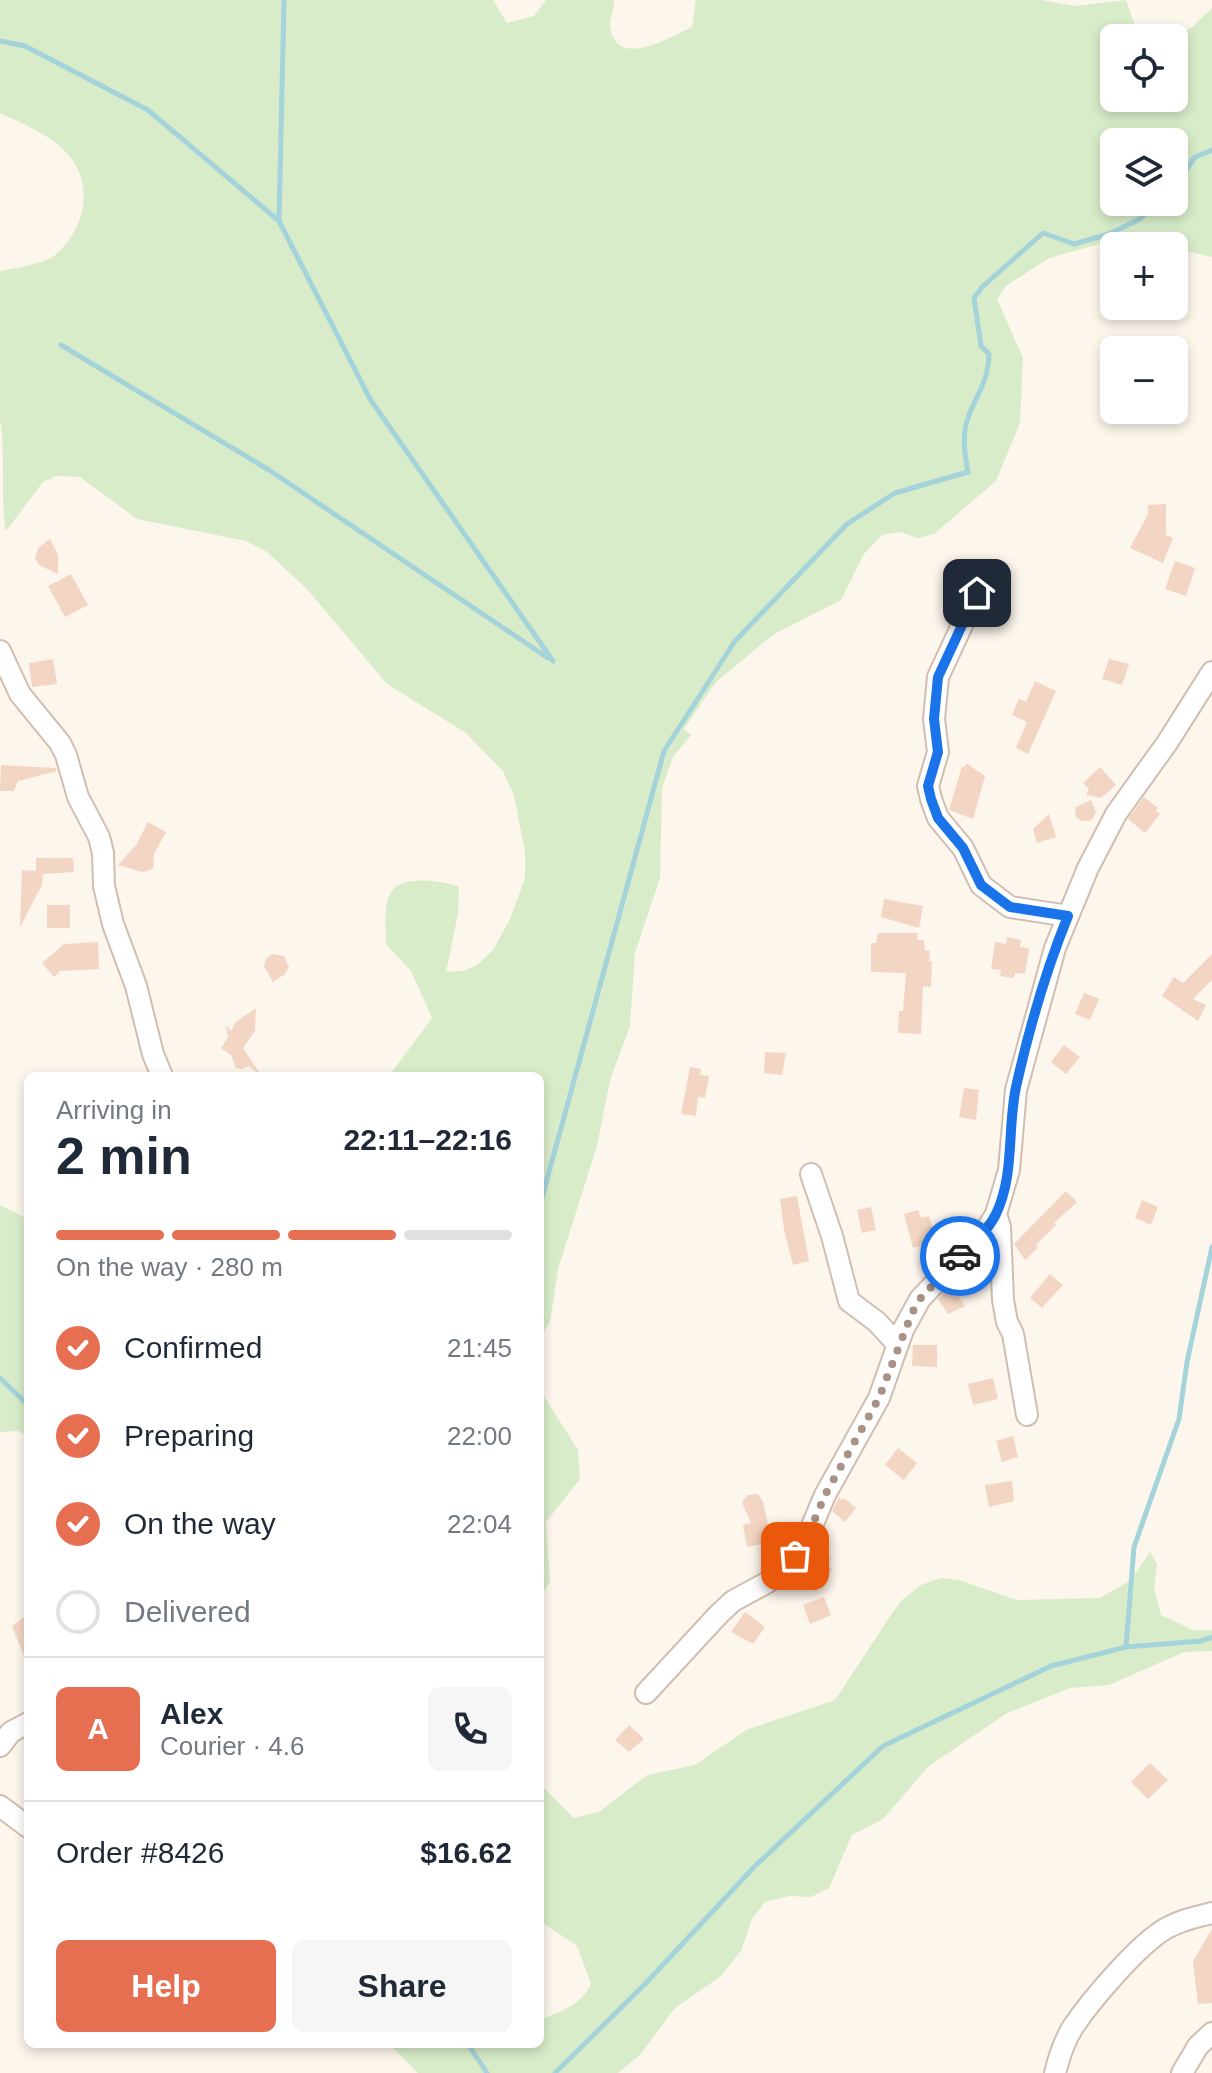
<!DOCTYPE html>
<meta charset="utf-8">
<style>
:root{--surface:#fff;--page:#f6f6f7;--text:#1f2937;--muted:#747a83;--line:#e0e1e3;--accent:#e76f51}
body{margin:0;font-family:Arial,sans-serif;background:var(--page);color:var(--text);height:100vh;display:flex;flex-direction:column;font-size:30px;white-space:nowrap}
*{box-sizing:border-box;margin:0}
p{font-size:26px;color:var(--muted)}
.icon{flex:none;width:44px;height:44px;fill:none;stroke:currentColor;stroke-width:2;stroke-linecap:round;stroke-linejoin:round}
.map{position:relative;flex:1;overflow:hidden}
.drawer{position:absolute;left:24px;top:1072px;width:520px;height:976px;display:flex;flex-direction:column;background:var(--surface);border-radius:12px;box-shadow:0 4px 12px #0003}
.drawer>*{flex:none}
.fabs{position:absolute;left:1100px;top:24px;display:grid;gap:16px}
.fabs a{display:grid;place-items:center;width:88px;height:88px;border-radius:12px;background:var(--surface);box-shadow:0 4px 12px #0003;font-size:40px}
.pin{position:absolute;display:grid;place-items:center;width:68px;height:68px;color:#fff;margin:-34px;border-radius:16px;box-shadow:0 4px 12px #0006}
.courier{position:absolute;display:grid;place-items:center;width:80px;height:80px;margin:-40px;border:6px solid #1a73e8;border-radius:50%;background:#fff;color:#222;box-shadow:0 2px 10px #0007}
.overview em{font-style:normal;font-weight:600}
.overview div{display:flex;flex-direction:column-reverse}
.overview{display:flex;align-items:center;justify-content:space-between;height:136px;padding:0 32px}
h1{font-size:52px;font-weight:600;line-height:60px}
.bar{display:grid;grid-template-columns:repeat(4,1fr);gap:12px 8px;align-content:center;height:96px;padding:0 32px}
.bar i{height:10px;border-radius:6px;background:var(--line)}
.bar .active{background:var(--accent)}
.bar p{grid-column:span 4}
.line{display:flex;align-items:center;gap:20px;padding:0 32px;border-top:2px solid var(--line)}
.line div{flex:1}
.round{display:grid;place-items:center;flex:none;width:84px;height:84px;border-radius:12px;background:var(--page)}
ol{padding:0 32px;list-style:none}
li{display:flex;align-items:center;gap:24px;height:88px}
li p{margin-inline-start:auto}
li .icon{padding:8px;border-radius:50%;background:var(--accent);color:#fff;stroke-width:4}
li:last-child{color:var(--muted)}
li i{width:44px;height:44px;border:4px solid var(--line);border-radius:50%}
.action{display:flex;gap:16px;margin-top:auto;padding:16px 32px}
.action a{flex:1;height:92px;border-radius:12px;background:var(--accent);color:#fff;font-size:32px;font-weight:600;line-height:92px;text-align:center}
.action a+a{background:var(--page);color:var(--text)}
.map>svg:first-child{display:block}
</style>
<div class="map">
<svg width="1212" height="2073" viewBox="0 0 1212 2073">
<rect width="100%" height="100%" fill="#fdf6ec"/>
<path fill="#d8ecc9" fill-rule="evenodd" d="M0,0H493L507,23L534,16L546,0H614C615,8 610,16 610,24C614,72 670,37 692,27L696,0H1041L1075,6L1126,0L1139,38H1114V98H1174V38H1171L1192,27L1212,8V257L1187,251L1174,252V246H1120L1107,242L1049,258L1006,286L997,299L1023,358L1020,423L996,481L934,534L918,538L900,532L882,535L864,554L841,600L776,633L763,643L716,682L684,729L691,735L673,757L662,788L660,878L635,953L630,1026L610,1080L597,1146L558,1269L550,1322L540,1338V1076H389L432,1018L411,971L386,944C386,929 383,905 391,892C403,874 443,881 459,887L458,914L446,972L463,971L477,965L493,950L510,919L525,878V851L514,796L503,771L466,733L387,684L306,588L267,552L246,541L137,519L80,477L57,476L43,482L6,531C0,508 6,449 0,420V271C12,269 46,263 54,256C82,233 94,192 73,161C57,137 25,125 0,113ZM1114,142H1174V202H1114Z
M0,1205L28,1219V1436L18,1431L0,1432Z
M540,1390L578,1450L580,1479L546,1522L550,1582L540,1597Z
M1150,1552L1157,1564L1154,1589L1161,1615L1193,1630H1212V1651L1184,1652L1109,1685L1070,1688L1007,1713L929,1766L883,1819L852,1835L829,1888L811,1897L789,1896L765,1902L752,1919L741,1951L721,1976L674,2009L640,2055L618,2073H418L389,2044H540V2020C560,2011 582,2005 591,1984L577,1946L540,1921V1784L574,1818L599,1812L647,1775L695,1765L746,1730L835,1700L893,1612L902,1600L921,1585L941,1578L959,1580L1017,1600L1100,1598L1131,1580Z"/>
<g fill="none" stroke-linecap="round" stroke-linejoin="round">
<path stroke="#a5d3da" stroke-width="5" d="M0,41L25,46L148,110L279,221L370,399L553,661
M1174,187L1195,157L1212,150
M279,221L284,0
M61,345L269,470L548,658
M540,1205L664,751L735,641L847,524L895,493L968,472C965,456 962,437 967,421C975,394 988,386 989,354L981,346L974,298L982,287L1043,233L1074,244L1109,234L1138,220L1160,202
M0,1378L28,1405
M1126,1647L1134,1547L1179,1419L1187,1362L1212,1247
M468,2044L487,2073
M555,2073L645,1984L754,1867L883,1746L1051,1666L1126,1647L1201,1641L1212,1637"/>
</g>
<path fill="#f3d5c3" d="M1166,504V535L1173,538L1163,563L1130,548L1148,514V505Z
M50,539L58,555V574L39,565L35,558L38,548Z
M1175,561L1195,568L1186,596L1165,589Z
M71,574L88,605L65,617L48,586Z
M53,659L57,684L32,687L29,663Z
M1109,659L1129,664L1122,685L1102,679Z
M1035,681L1056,691L1028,754L1016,748L1027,722L1012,715L1019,699L1026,702Z
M966,763L985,776L973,819L949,810L962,766L965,767Z
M1,765L56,768L57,771L18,781L14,791H0Z
M1100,767L1116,785L1101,798L1086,795L1089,789L1083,783Z
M1144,797L1158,808L1156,811L1160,814L1145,833L1128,819Z
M1091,800L1096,813L1091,821H1082L1075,816L1076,807Z
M1049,814L1056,837L1037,843L1033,829Z
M148,822L166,832L154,854L153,869L143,872L118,865L136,845Z
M36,858H73L74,872L43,874L42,885L20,927L22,870L36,871Z
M884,899L923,906L919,928L881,917Z
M47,905H70V928H47Z
M878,933H918L917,940H924L925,950L930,951L929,961H932L931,987L923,986L921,1034L898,1033L899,1011H903L906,973L871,972V943H876Z
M1007,937L1021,940L1020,947L1029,948L1025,974L1015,973L1014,978L1000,976L1001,970L991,969L995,942L1006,944Z
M98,942L99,969L60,971L54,977L42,963L64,944Z
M272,954L284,956L289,967L285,974L273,982L264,966L266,959Z
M1212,954V980L1193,999L1206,1005L1198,1021L1162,996L1174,977L1183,983Z
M1084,993L1099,999L1090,1020L1075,1014Z
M256,1008L255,1031L243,1048L261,1075L248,1066L242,1069L236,1068L231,1055L221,1048L228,1037L226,1025L231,1031L236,1022Z
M1064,1045L1080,1057L1066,1074L1051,1062Z
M765,1052L786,1053L782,1075L764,1073Z
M690,1067L701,1069L700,1075L709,1076L705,1098L698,1097L696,1116L681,1114Z
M964,1088L979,1090L976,1120L959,1117Z
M1066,1191L1077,1202L1054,1223L1056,1225L1036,1245L1038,1248L1025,1260L1014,1244Z
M797,1196L809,1261L793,1265L784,1230L780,1199Z
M1142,1200L1158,1207L1151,1225L1135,1218Z
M871,1207L876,1230L862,1233L857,1210Z
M918,1210L921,1218L929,1216L938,1247L923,1251L922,1246L913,1248L904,1214Z
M1050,1274L1063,1285L1042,1308L1030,1298Z
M951,1285L965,1306L948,1314L938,1299Z
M913,1345H937V1367L912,1366Z
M993,1378L998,1399L973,1405L968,1384Z
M1013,1436L1018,1457L1002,1462L996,1441Z
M898,1448L917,1463L904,1480L885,1465Z
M1012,1481L1014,1501L989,1507L985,1485Z
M758,1494L763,1502L772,1542L747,1547L743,1525L751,1523L742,1503L747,1495Z
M839,1497L842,1500L844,1498L856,1508L845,1522L832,1511Z
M817,1548L822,1551L820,1554L831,1559L828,1566L832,1569L822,1588L795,1574Z
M824,1597L831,1615L810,1624L803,1605Z
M745,1612L765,1627L753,1644L731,1632Z
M28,1614V1664H27L12,1626Z
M629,1725L644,1739L629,1752L615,1740Z
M1150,1763L1168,1780L1148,1799L1131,1782Z
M1212,1929V2003L1198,2004L1193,1961Z"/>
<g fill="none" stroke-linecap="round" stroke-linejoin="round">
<g stroke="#d1beb0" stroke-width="24">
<path id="street" d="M977,593L938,677L934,719L938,752L928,786L931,799L938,818L963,848L981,885L1010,907L1068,916
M0,651L20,694L60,743L66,755L78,797L99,837L103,853L104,886L113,924L136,986L153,1054L162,1076
M811,1174L832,1236L849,1301L877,1322L898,1345
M996,1214L1000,1227L1003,1300L1007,1322L1013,1334L1027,1415
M646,1693L719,1614L733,1601L768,1582L782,1570L804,1545L825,1495L879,1398L903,1330L920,1299L988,1227L996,1214L1009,1170L1016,1090L1055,948L1088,868L1116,814L1167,743L1212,672
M0,1746L11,1732L28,1723
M0,1806L28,1827
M1055,2073C1059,2057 1064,2041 1073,2027C1091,2000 1138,1945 1165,1929C1180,1920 1196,1917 1212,1913
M1182,2073L1198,2046L1212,2033"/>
</g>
<use href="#street" stroke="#fff" stroke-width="20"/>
</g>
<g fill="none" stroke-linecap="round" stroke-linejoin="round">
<path stroke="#a89285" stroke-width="8" stroke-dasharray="0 14.4" d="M795,1556L804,1545L825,1495L879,1398L912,1313L920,1299L960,1256"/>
<path stroke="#1a73e8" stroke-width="10" d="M960,1256C972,1243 988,1231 996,1214C1015,1174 1007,1129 1016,1087C1029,1029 1046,970 1068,916L1010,907L981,885L963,848L938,818L931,799L928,786L938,752L934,719L938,677L977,593"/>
</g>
</svg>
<div class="fabs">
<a><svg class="icon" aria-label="locate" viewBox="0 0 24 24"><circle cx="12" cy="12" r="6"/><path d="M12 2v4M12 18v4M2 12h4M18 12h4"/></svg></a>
<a><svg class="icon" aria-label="layers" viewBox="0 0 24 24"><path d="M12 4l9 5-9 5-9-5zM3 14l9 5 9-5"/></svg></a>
<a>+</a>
<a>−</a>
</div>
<div class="pin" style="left:795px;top:1556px;background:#ea580c"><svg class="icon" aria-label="bag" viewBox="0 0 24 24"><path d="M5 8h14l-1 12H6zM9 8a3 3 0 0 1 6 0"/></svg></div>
<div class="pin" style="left:977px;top:593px;background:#1f2937"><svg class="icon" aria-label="home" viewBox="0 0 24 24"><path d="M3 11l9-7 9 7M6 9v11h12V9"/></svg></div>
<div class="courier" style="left:960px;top:1256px"><svg class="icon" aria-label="car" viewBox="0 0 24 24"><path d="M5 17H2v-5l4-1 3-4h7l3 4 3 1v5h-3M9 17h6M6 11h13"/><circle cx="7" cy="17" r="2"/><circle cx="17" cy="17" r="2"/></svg></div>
<section class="drawer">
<div class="overview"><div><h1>2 min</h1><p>Arriving in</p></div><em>22:11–22:16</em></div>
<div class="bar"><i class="active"></i><i class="active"></i><i class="active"></i><i></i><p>On the way · 280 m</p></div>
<ol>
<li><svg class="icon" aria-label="check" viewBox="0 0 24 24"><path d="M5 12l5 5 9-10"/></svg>Confirmed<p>21:45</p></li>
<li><svg class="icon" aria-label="check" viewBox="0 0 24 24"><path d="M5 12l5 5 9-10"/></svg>Preparing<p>22:00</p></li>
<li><svg class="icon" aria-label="check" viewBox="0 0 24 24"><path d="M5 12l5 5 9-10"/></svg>On the way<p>22:04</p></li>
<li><i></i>Delivered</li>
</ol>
<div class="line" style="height:144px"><b class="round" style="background:var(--accent);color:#fff">A</b><div><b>Alex</b><p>Courier · 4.6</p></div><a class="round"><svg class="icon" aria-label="phone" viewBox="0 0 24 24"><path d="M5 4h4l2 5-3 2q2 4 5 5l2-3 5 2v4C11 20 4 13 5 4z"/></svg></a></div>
<div class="line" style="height:104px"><div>Order #8426</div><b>$16.62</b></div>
<div class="action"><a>Help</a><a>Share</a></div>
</section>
</div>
